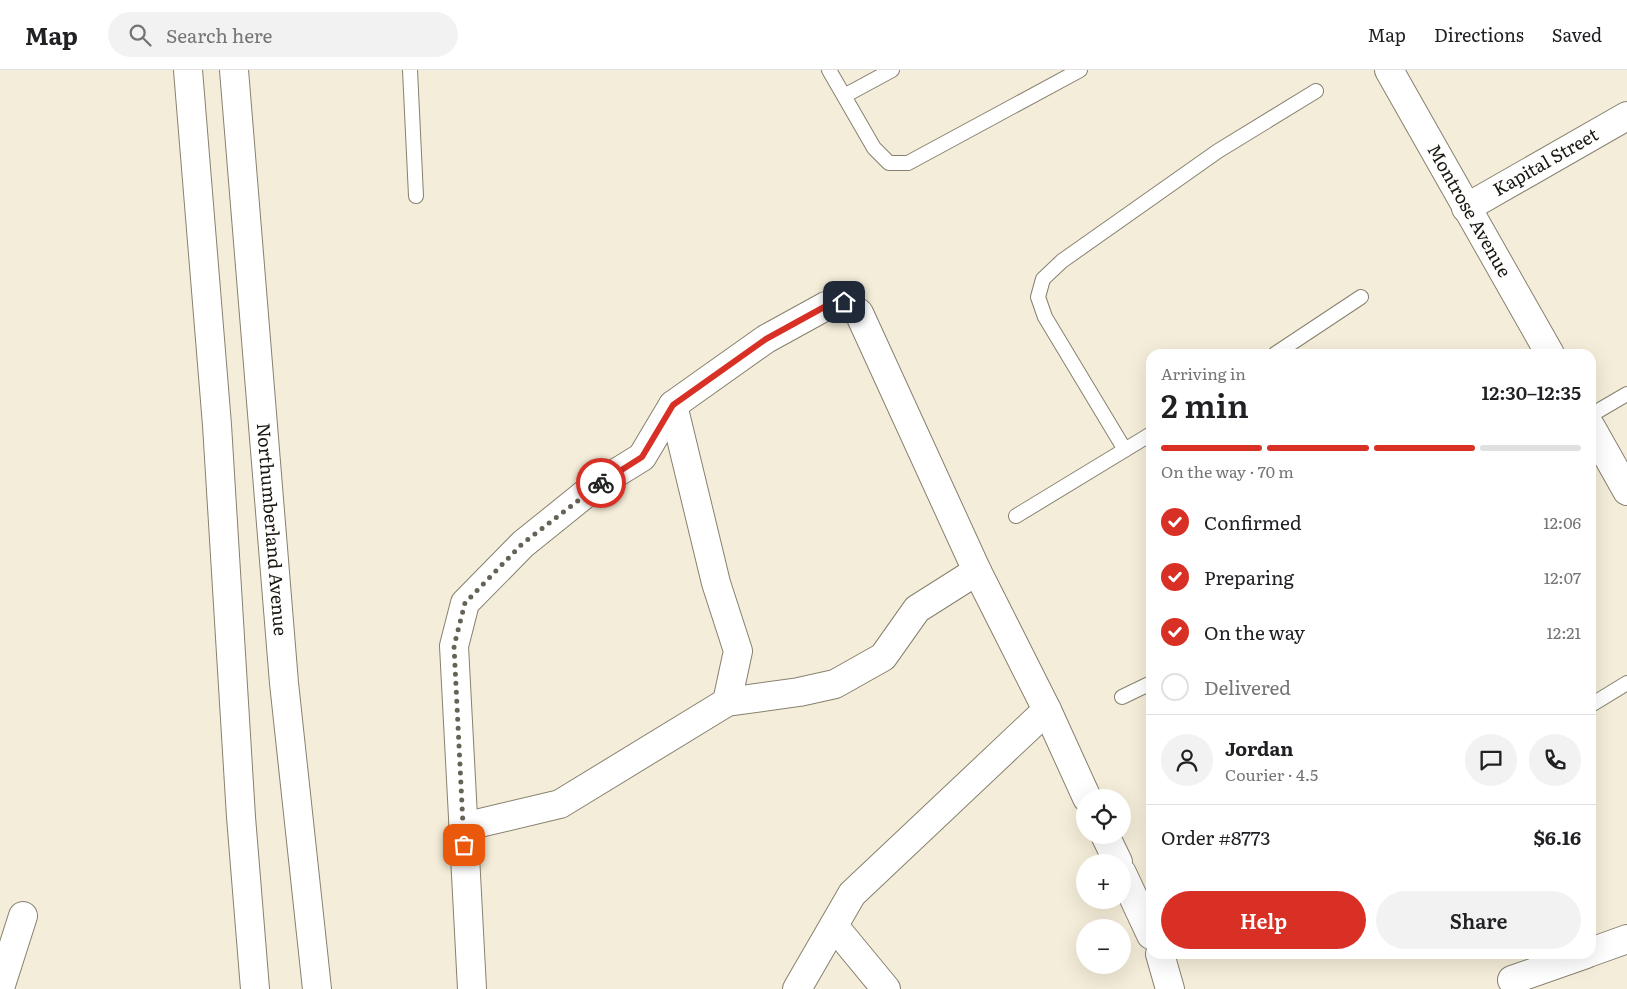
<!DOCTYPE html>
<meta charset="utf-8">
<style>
:root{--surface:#fff;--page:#f2f2f2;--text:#202124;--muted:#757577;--line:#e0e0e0;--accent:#d93025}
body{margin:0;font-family:Literata,serif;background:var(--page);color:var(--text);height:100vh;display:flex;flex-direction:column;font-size:19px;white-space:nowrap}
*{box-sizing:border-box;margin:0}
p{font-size:16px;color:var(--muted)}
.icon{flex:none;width:28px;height:28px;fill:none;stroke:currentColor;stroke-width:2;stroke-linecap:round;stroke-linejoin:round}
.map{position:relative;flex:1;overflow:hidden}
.drawer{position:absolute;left:1146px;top:279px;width:450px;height:610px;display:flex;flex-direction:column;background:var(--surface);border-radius:15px;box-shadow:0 5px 20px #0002}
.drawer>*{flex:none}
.tools{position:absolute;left:1076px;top:719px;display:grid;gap:10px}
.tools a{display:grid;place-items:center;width:55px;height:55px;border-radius:50%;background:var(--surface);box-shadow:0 5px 20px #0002;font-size:25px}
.pin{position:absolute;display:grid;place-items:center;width:42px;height:42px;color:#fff;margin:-21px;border-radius:10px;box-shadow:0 2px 8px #0006}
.courier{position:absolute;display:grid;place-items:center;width:50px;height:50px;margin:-25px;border:4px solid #d93025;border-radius:50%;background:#fff;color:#222;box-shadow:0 1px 6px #0007}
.overview em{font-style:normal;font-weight:600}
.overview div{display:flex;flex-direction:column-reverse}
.overview{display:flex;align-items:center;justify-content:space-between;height:85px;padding:0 15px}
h1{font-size:32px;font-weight:600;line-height:38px}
.bar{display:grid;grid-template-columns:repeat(4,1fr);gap:8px 5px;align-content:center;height:60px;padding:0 15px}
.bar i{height:6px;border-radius:4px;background:var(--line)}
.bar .active{background:var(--accent)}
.bar p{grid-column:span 4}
.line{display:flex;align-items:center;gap:12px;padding:0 15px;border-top:1px solid var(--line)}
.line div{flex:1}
.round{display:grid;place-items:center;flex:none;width:52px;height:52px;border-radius:26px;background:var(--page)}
ol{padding:0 15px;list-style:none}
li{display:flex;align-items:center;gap:15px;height:55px}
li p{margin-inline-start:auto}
li .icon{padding:5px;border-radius:50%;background:var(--accent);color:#fff;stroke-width:4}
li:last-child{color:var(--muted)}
li i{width:28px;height:28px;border:2px solid var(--line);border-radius:50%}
.cta{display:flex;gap:10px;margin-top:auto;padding:10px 15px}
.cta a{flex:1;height:58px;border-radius:30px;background:var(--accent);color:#fff;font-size:20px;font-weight:600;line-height:58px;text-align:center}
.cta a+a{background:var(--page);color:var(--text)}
header{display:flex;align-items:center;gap:30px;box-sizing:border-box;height:70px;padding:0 25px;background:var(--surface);border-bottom:1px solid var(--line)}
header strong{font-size:24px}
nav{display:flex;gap:28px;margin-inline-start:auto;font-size:18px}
.search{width:350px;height:45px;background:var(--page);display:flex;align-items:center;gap:12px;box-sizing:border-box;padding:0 18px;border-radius:28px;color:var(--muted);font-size:19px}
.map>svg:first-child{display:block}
</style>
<header>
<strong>Map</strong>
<div class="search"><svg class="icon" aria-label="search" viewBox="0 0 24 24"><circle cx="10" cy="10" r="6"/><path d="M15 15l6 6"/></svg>Search here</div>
<nav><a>Map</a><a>Directions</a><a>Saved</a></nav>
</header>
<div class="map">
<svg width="1627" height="919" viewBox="0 0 1627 919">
<rect width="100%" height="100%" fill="#f4edd9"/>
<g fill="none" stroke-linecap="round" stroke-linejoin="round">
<g stroke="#87806e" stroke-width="16">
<path id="service" d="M410,0L416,126
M829,0L874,78L889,93H908L1080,0
M844,26L892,0
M1275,284L1361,227
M1591,345L1627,324
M1125,380L1045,247L1038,227L1043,209L1062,191L1218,81L1316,21
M1016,446L1151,364
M1122,627L1151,613
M1591,635L1627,613"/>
</g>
<g stroke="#87806e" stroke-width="30">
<g id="minor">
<path id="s1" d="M1389,0L1550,284"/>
<path id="s2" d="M1466,138L1627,46"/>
<path d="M673,335L716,513L738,581L727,632"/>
<path d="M1591,357L1627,421"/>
<path d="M463,757L560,734L727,632L799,622L835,614L883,587L917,539L977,501"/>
<path d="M1105,765L1118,792"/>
<path d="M1122,803L1151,865"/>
<path d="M834,856L886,919"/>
<path d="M1591,882L1627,869"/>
<path d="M1160,884L1170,919"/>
<path d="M1512,910L1586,884"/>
<path d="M0,918L23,846"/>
<path d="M472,919L454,576L465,533L523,474L595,416L642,387L673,335L766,269L826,236L843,232L859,243L977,501L1047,640L1087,728"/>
<path d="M797,919L852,824L1047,640"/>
</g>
</g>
<g stroke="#87806e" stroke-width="30">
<g id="secondary">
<path d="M188,0L217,355L241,747L255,919"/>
<path id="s3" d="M234,0L284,613L317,919"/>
</g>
</g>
<use href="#service" stroke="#fff" stroke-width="14"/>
<use href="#minor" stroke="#fff" stroke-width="28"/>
<use href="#secondary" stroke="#fff" stroke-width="28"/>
</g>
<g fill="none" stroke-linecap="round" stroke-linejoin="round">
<path stroke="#666256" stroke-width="5" stroke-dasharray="0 9" d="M464,775L454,576L465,533L522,474L601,413"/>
<path stroke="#d93025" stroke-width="6" d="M601,413L642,387L673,335L766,269L826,236L844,232"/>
</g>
<g text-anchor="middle" stroke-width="4" stroke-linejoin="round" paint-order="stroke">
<g font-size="18" fill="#1a1710" stroke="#f4edd9">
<text dy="6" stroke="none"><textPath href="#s2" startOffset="92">Kapital Street</textPath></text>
<text dy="6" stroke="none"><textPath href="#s1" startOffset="162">Montrose Avenue</textPath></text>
<text dy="6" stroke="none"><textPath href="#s3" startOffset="461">Northumberland Avenue</textPath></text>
</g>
</g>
</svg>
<div class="tools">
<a><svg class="icon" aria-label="locate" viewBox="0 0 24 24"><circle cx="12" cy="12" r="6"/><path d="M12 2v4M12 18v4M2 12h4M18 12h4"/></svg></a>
<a>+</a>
<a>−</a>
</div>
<div class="pin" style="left:464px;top:775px;background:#ea580c"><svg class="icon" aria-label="bag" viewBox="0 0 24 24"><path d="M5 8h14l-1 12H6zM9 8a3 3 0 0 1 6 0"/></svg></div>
<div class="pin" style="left:844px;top:232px;background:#1f2937"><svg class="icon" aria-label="home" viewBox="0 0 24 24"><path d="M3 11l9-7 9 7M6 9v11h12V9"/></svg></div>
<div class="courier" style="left:601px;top:413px"><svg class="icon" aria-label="bike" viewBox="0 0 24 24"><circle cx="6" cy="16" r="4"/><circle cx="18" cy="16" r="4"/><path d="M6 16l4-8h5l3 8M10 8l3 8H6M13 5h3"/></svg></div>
<section class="drawer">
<div class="overview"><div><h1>2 min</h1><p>Arriving in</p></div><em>12:30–12:35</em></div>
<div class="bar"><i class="active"></i><i class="active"></i><i class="active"></i><i></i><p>On the way · 70 m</p></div>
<ol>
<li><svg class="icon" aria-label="check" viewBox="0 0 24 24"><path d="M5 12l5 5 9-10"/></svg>Confirmed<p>12:06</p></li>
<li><svg class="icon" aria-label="check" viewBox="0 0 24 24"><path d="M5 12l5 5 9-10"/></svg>Preparing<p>12:07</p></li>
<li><svg class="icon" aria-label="check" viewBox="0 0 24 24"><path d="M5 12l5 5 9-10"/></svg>On the way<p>12:21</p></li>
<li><i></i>Delivered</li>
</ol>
<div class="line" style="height:90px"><a class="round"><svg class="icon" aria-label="person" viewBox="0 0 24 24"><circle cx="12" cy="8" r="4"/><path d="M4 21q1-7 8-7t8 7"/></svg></a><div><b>Jordan</b><p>Courier · 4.5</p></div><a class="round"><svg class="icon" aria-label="chat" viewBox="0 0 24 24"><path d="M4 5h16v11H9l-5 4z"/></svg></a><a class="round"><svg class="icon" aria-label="phone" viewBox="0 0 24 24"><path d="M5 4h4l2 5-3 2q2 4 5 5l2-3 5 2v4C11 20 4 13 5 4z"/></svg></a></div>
<div class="line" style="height:65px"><div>Order #8773</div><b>$6.16</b></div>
<div class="cta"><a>Help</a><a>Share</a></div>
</section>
</div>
